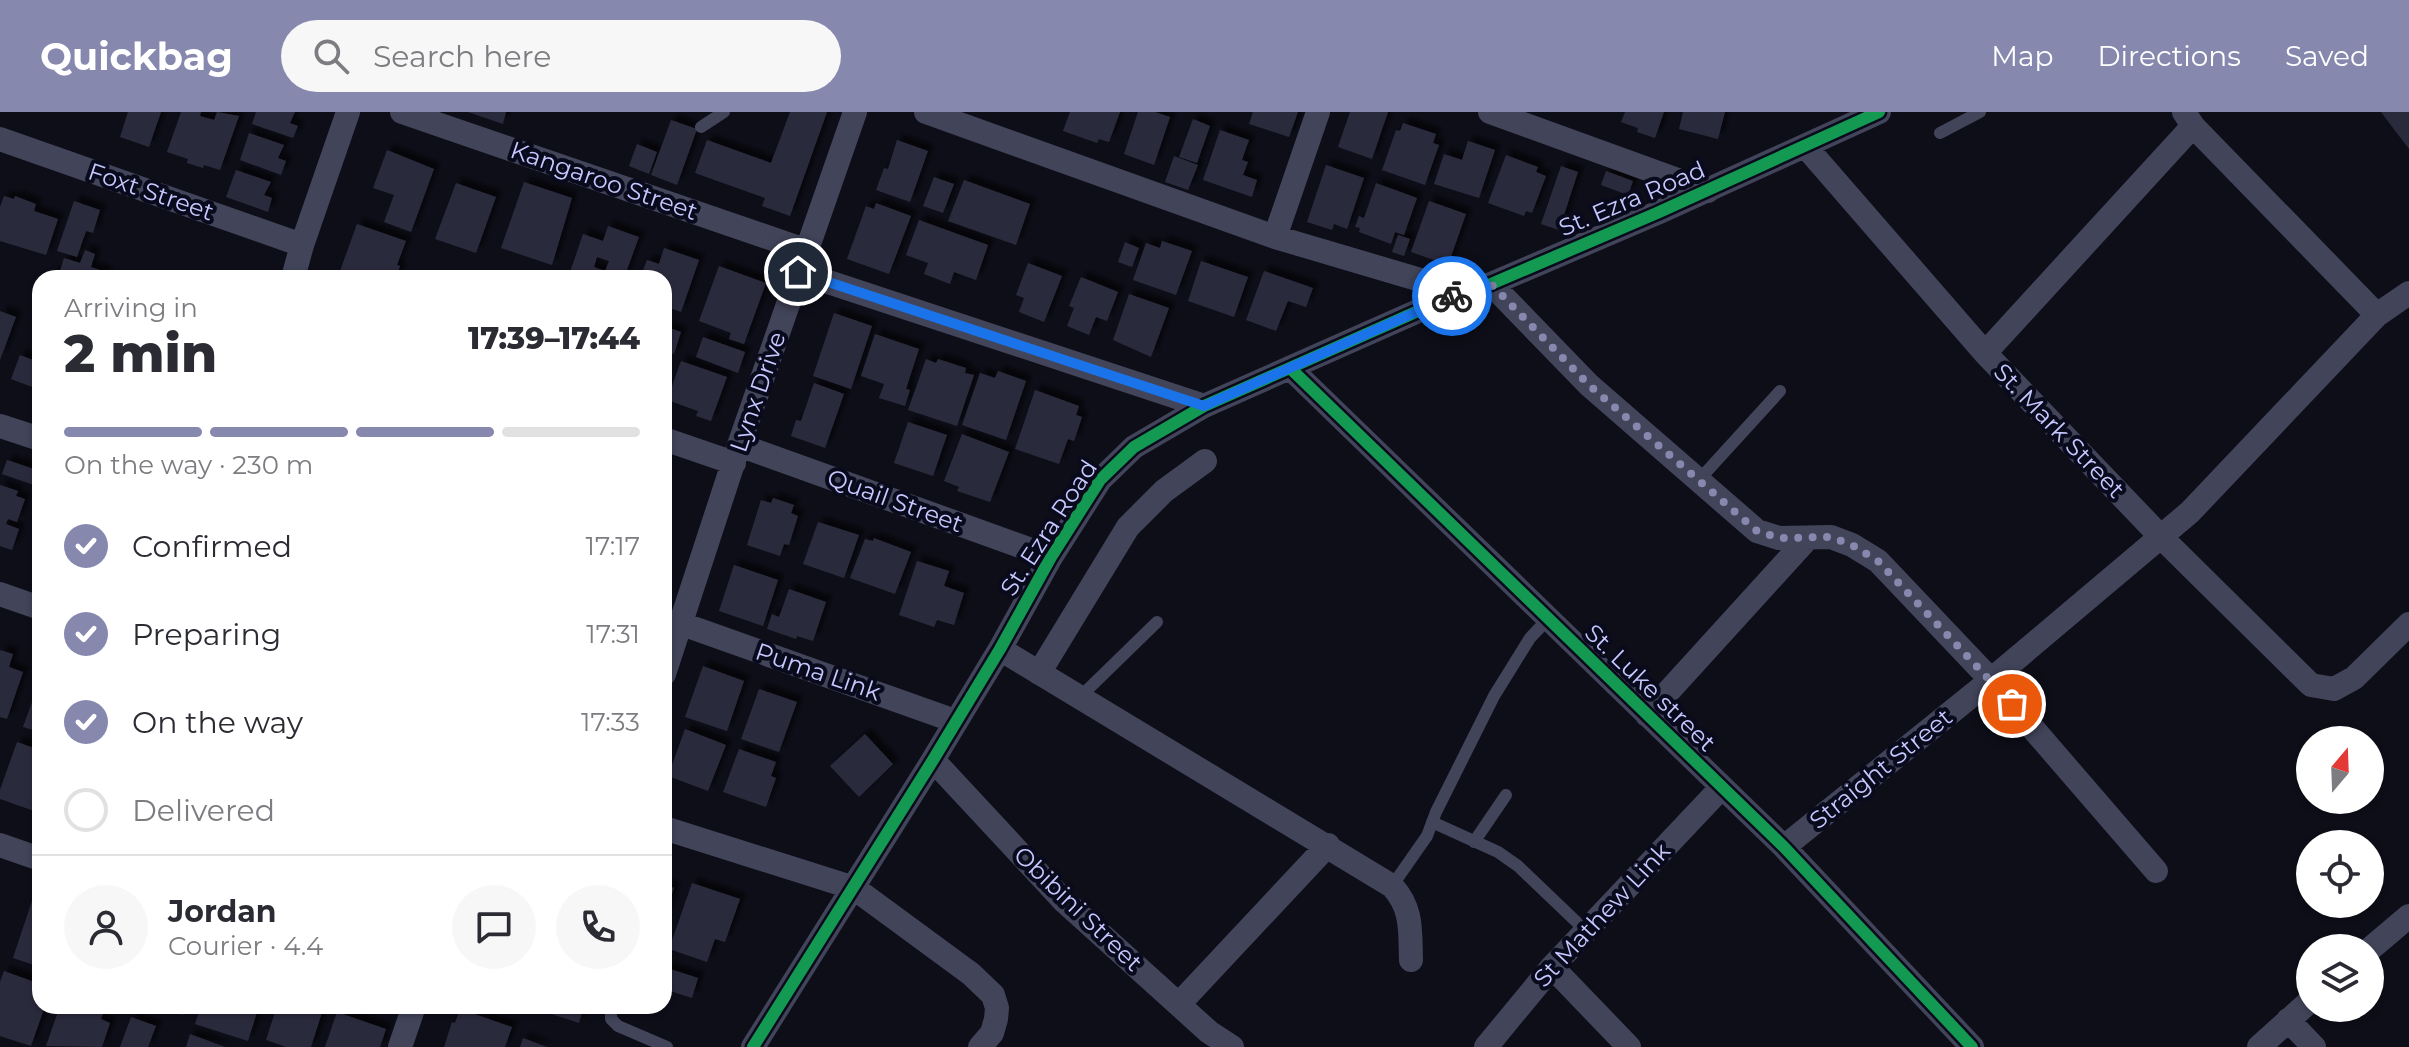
<!DOCTYPE html>
<meta charset="utf-8">
<style>
:root{--surface:#fff;--page:#f7f7f7;--text:#2b2b33;--muted:#7c7c81;--line:#e1e1e2;--accent:#8688ae}
body{margin:0;font-family:Montserrat,sans-serif;background:var(--page);color:var(--text);height:100vh;display:flex;flex-direction:column;font-size:30px;white-space:nowrap}
*{box-sizing:border-box;margin:0}
p{font-size:26px;color:var(--muted)}
.icon{flex:none;width:44px;height:44px;fill:none;stroke:currentColor;stroke-width:2;stroke-linecap:round;stroke-linejoin:round}
.map{position:relative;flex:1;overflow:hidden}
.sheet{position:absolute;left:32px;top:158px;width:640px;height:744px;display:flex;flex-direction:column;background:var(--surface);border-radius:24px;box-shadow:0 2px 6px #0004}
.sheet>*{flex:none}
.needle{width:52px;rotate:19deg}
.controls{position:absolute;left:2296px;top:614px;display:grid;gap:16px}
.controls a{display:grid;place-items:center;width:88px;height:88px;border-radius:50%;background:var(--surface);box-shadow:0 2px 6px #0004;font-size:40px}
.pin{position:absolute;display:grid;place-items:center;width:68px;height:68px;color:#fff;margin:-34px;border:4px solid #fff;border-radius:50%;box-shadow:0 2px 8px #0007}
.courier{position:absolute;display:grid;place-items:center;width:80px;height:80px;margin:-40px;border:6px solid #1a73e8;border-radius:50%;background:#fff;color:#222;box-shadow:0 2px 10px #0007}
.overview em{font-style:normal;font-weight:800}
.overview div{display:flex;flex-direction:column-reverse}
.overview{display:flex;align-items:center;justify-content:space-between;height:136px;padding:0 32px}
h1{font-size:52px;font-weight:800;line-height:60px}
.bar{display:grid;grid-template-columns:repeat(4,1fr);gap:12px 8px;align-content:center;height:96px;padding:0 32px}
.bar i{height:10px;border-radius:6px;background:var(--line)}
.bar .current{background:var(--accent)}
.bar p{grid-column:span 4}
.line{display:flex;align-items:center;gap:20px;padding:0 32px;border-top:2px solid var(--line)}
.line div{flex:1}
.round{display:grid;place-items:center;flex:none;width:84px;height:84px;border-radius:42px;background:var(--page)}
ol{padding:0 32px;list-style:none}
li{display:flex;align-items:center;gap:24px;height:88px}
li p{margin-inline-start:auto}
li .icon{padding:8px;border-radius:50%;background:var(--accent);color:#fff;stroke-width:4}
li:last-child{color:var(--muted)}
li i{width:44px;height:44px;border:4px solid var(--line);border-radius:50%}
header{display:flex;align-items:center;gap:48px;box-sizing:border-box;height:112px;padding:0 40px;background:var(--accent);color:#fff}
header strong{font-size:38px}
nav{display:flex;gap:44px;margin-inline-start:auto;font-size:28px}
.search{width:560px;height:72px;background:var(--page);display:flex;align-items:center;gap:20px;box-sizing:border-box;padding:0 28px;border-radius:44px;color:var(--muted);font-size:30px}
.map>svg:first-child{display:block}
</style>
<header>
<strong>Quickbag</strong>
<div class="search"><svg class="icon" aria-label="search" viewBox="0 0 24 24"><circle cx="10" cy="10" r="6"/><path d="M15 15l6 6"/></svg>Search here</div>
<nav><a>Map</a><a>Directions</a><a>Saved</a></nav>
</header>
<div class="map">
<svg width="2409" height="935" viewBox="0 0 2409 935">
<defs>
<filter id="shadow"><feDropShadow dx="6" dy="-6" stdDeviation="2" flood-color="#0009"/></filter>
</defs>
<rect width="100%" height="100%" fill="#0e0e19"/>
<path fill="#2b2b3d" fill-rule="evenodd" filter="url(#shadow)" d="M128,0H161L149,35L120,25Z
M181,0H201L200,4L214,8L217,0L239,4L220,58L204,53L203,56L187,51L188,47L167,40Z
M256,0H295L290,11L298,14L293,26L252,12Z
M468,0H506L503,12Z
M790,0H827L790,104L762,94L765,86L695,61L707,28L771,51Z
M1070,0H1120L1109,30L1099,27L1097,31L1063,19Z
M1138,0H1155L1170,5L1154,53L1124,42Z
M1253,0H1298L1289,25L1249,12Z
M1350,0H1388L1372,47L1338,35Z
M1625,0H1664L1655,26L1637,20L1638,16L1621,10Z
M1683,0H1725L1718,27L1679,17Z
M2381,0H2409V37Z
M1193,7L1210,14L1197,51L1179,45Z
M671,8L697,17L677,73L651,63Z
M1403,11L1436,22L1433,31L1439,33L1425,73L1382,58L1396,18L1400,19Z
M1220,18L1249,28L1242,48L1248,50L1243,63L1257,68L1252,85L1203,68Z
M249,21L284,33L278,46L286,49L281,63L240,48Z
M897,28L928,39L910,90L876,78L884,56L888,57Z
M1468,29L1495,38L1479,86L1434,72L1444,42L1462,48Z
M637,32L657,40L649,62L629,54Z
M387,38L434,57L411,120L384,110L394,83L373,76Z
M1506,43L1538,55L1536,60L1546,64L1532,101L1526,99L1524,104L1488,91Z
M1174,44L1198,53L1188,78L1165,70Z
M1326,53L1364,66L1347,117L1334,112L1332,118L1307,110Z
M1561,54L1578,60L1564,103L1567,104L1562,119L1541,112Z
M236,58L271,70L264,83L272,86L268,100L226,85Z
M1606,59L1633,69L1628,83L1601,73Z
M934,65L954,72L943,101L923,94Z
M964,68L1030,92L1016,133L948,109Z
M524,70L572,86L552,153L501,136Z
M456,71L496,85L476,141L435,127Z
M1376,71L1417,86L1404,123L1395,120L1391,132L1359,120L1360,116L1355,115L1359,104L1364,106Z
M4,84L14,87L15,84L36,92L34,99L58,107L46,143L0,129V95Z
M74,89L100,98L93,121L86,119L77,145L57,139Z
M1429,89L1466,102L1448,153L1411,140Z
M876,91L911,104L889,162L847,147L866,94L874,97Z
M919,108L988,133L976,168L954,160L950,172L924,162L928,151L906,143Z
M357,112L406,129L397,153L400,154L396,166H354V164L340,159Z
M608,114L639,125L624,166H568L583,122L603,129ZM597,145L609,149L605,159L594,155Z
M1398,123L1410,127L1404,144L1392,140Z
M1162,129L1192,139L1176,183L1133,168L1146,131L1160,136Z
M1125,130L1139,136L1132,155L1118,150Z
M664,136L699,148L681,200L664,194V166H640L647,148L659,152Z
M85,138L95,142L91,155L106,160L104,166H51L53,160L59,162L64,146L80,151Z
M1201,149L1248,165L1234,205L1188,189Z
M1028,151L1062,164L1044,210L1019,200L1024,186L1016,183Z
M719,154L766,171L744,232L729,227L731,221L699,209Z
M1264,159L1313,176L1306,195L1288,189L1276,219L1246,208Z
M1081,165L1118,180L1107,209L1096,205L1089,223L1067,214L1074,196L1069,194Z
M1129,182L1169,196L1151,245L1113,228Z
M0,199L16,205L0,248Z
M834,201L872,214L851,277L813,264Z
M664,214L681,220L674,242L664,239Z
M875,222L919,237L906,277L910,278L905,294L879,286L884,272L861,264Z
M703,225L745,240L738,261L696,245Z
M40,238V278L11,267L20,243L36,249Z
M926,247L936,251L938,247L966,256L965,261L974,263L957,314L908,298Z
M681,249L727,265L711,309L696,304L698,299L667,288Z
M998,259L1026,269L1006,328L962,313L980,261L995,266Z
M814,271L844,282L825,336L791,324L796,308L801,309Z
M1035,278L1079,294L1076,303L1082,305L1074,329L1068,327L1059,352L1015,337Z
M908,310L947,323L933,364L894,351Z
M962,322L1009,340L990,390L957,379L959,375L944,369Z
M7,348L40,359L37,374L2,362Z
M0,373L18,379L16,384L25,387L17,410L8,407L6,412L19,417L12,438L0,434Z
M773,386L794,393L791,401L798,404L789,433L784,432L780,444L747,433L761,388L771,391Z
M818,410L859,423L844,466L803,452Z
M874,426L911,440L895,482L850,466L865,427L873,429Z
M917,449L949,459L944,474L964,481L954,513L937,508L934,515L899,503Z
M734,453L778,468L763,514L719,499Z
M789,477L826,490L813,529L797,524L796,527L767,517L772,502L779,505Z
M0,538L13,542L9,555L23,560L7,607L0,605Z
M703,554L744,569L727,619L685,605Z
M40,568V620L23,615Z
M759,577L797,590L779,640L741,627Z
M685,617L726,633L708,679L668,664Z
M865,622L893,652L859,685L830,654Z
M17,630L40,638V701L0,687V678Z
M739,637L776,650L771,664L776,666L766,695L723,680Z
M692,771L740,787L725,830L715,827L707,850L669,837Z
M664,772L674,776L665,804H664Z
M32,789L40,792V855L13,846Z
M664,855L698,866L692,886L664,877Z
M4,859L40,872V894H45L31,934L0,924V870Z
M60,894H106L101,907L110,911L102,935L46,934Z
M157,894H186L183,903Z
M201,894H259L248,929L195,912Z
M277,894H324L311,935H286L266,928Z
M527,894H584L579,911Z
M460,897L512,915L505,935H444L452,910L455,911Z
M337,900L386,917L380,935H325Z
M131,905L156,914L148,935H120Z
M190,922L225,935H186Z
M523,926L547,935H520Z"/>
<g fill="none" stroke-linecap="round" stroke-linejoin="round">
<path stroke="#42445a" stroke-width="12" d="M701,15L724,0
M1940,21L1980,0
M1698,369L1780,279
M1080,585L1157,510
M1432,710L1498,740L1518,754L1586,819
M1474,730L1506,683
M1392,774L1427,724L1436,700L1494,584L1530,526L1548,507
M611,894V907L618,914L667,935"/>
<path stroke="#42445a" stroke-width="24" d="M402,0L805,138
M926,0L1275,125L1461,180
M1490,0L1708,79
M2184,0L2193,14L2377,203
M0,27L302,133
M1806,35L1985,241L2161,425L2311,573L2334,577L2354,566L2409,512
M1275,125L1318,0
M798,160L1204,294
M293,166L302,133L348,0
M1491,172L1589,273L1757,419L1779,426L1831,425L1852,433L1878,449L1991,568L2156,759
M1985,241L2193,14
M1290,256L1784,735L1972,935
M0,314L40,327
M664,327L734,351
M739,333L1051,445
M0,482L40,496
M682,512L955,609
M1000,537L1392,774C1413,797 1410,819 1411,848
M1039,561L1128,415L1164,379L1205,349
M664,562L739,333L855,0
M1647,603L1808,426
M933,648L1064,789L1209,920L1232,935
M664,716L854,776L971,862L993,883L997,896L996,907L992,921L980,935
M0,733L40,747
M1784,735L1991,568L2190,400L2377,203L2409,181
M2370,837L2409,804
M1552,855L1629,935
M1179,892L1328,733
M2288,908L2314,935
M400,935L414,894
M753,935L933,648L1000,537L1051,445L1100,368L1134,335L1204,294L1461,180L1491,172L1657,101L1879,0
M1486,935L1552,855L1722,675
M2259,935L2310,889"/>
<g stroke="#0a0a1d" stroke-width="17">
<path id="cycleway" d="M1290,256L1784,735L1972,935
M753,935L933,648L1000,537L1051,445L1100,368L1134,335L1204,294L1461,180L1491,172L1657,101L1879,0"/>
</g>
<use href="#cycleway" stroke="#139951" stroke-width="12"/>
</g>
<g fill="none" stroke-linecap="round" stroke-linejoin="round">
<path stroke="#8688ae" stroke-width="8" stroke-dasharray="0 14.4" d="M1452,184L1491,172L1589,273L1757,419L1779,426L1831,425L1852,433L1878,449L2012,592"/>
<path stroke="#1a73e8" stroke-width="10" d="M798,160L1204,294L1452,184"/>
</g>
<g text-anchor="middle" stroke-width="8" stroke-linejoin="round" paint-order="stroke">
<g font-size="24" fill="#c6c9ff" stroke="#0a0a1d">
<text transform="translate(604 69) rotate(19)" y="8">Kangaroo Street</text>
<text transform="translate(151 80) rotate(19)" y="8">Foxt Street</text>
<text transform="translate(1632 87) rotate(-23)" y="8">St. Ezra Road</text>
<text transform="translate(758 280) rotate(-71)" y="8">Lynx Drive</text>
<text transform="translate(2059 319) rotate(46)" y="8">St. Mark Street</text>
<text transform="translate(895 389) rotate(20)" y="8">Quail Street</text>
<text transform="translate(1049 416) rotate(-57)" y="8">St. Ezra Road</text>
<text transform="translate(818 560) rotate(19)" y="8">Puma Link</text>
<text transform="translate(1650 576) rotate(44)" y="8">St. Luke street</text>
<text transform="translate(1881 657) rotate(-39)" y="8">Straight Street</text>
<text transform="translate(1078 797) rotate(44)" y="8">Obibini Street</text>
<text transform="translate(1602 803) rotate(-47)" y="8">St Mathew Link</text>
</g>
</g>
</svg>
<div class="controls">
<a><svg class="needle" viewBox="-14 -14 28 28"><path d="M0-13l5 13h-10z" fill="#e53935"/><path d="M0 13l5-13h-10z" fill="#7c7c81"/></svg></a>
<a><svg class="icon" aria-label="locate" viewBox="0 0 24 24"><circle cx="12" cy="12" r="6"/><path d="M12 2v4M12 18v4M2 12h4M18 12h4"/></svg></a>
<a><svg class="icon" aria-label="layers" viewBox="0 0 24 24"><path d="M12 4l9 5-9 5-9-5zM3 14l9 5 9-5"/></svg></a>
</div>
<div class="pin" style="left:2012px;top:592px;background:#ea580c"><svg class="icon" aria-label="bag" viewBox="0 0 24 24"><path d="M5 8h14l-1 12H6zM9 8a3 3 0 0 1 6 0"/></svg></div>
<div class="pin" style="left:798px;top:160px;background:#1f2937"><svg class="icon" aria-label="home" viewBox="0 0 24 24"><path d="M3 11l9-7 9 7M6 9v11h12V9"/></svg></div>
<div class="courier" style="left:1452px;top:184px"><svg class="icon" aria-label="bike" viewBox="0 0 24 24"><circle cx="6" cy="16" r="4"/><circle cx="18" cy="16" r="4"/><path d="M6 16l4-8h5l3 8M10 8l3 8H6M13 5h3"/></svg></div>
<section class="sheet">
<div class="overview"><div><h1>2 min</h1><p>Arriving in</p></div><em>17:39–17:44</em></div>
<div class="bar"><i class="current"></i><i class="current"></i><i class="current"></i><i></i><p>On the way · 230 m</p></div>
<ol>
<li><svg class="icon" aria-label="check" viewBox="0 0 24 24"><path d="M5 12l5 5 9-10"/></svg>Confirmed<p>17:17</p></li>
<li><svg class="icon" aria-label="check" viewBox="0 0 24 24"><path d="M5 12l5 5 9-10"/></svg>Preparing<p>17:31</p></li>
<li><svg class="icon" aria-label="check" viewBox="0 0 24 24"><path d="M5 12l5 5 9-10"/></svg>On the way<p>17:33</p></li>
<li><i></i>Delivered</li>
</ol>
<div class="line" style="height:144px"><a class="round"><svg class="icon" aria-label="person" viewBox="0 0 24 24"><circle cx="12" cy="8" r="4"/><path d="M4 21q1-7 8-7t8 7"/></svg></a><div><b>Jordan</b><p>Courier · 4.4</p></div><a class="round"><svg class="icon" aria-label="chat" viewBox="0 0 24 24"><path d="M4 5h16v11H9l-5 4z"/></svg></a><a class="round"><svg class="icon" aria-label="phone" viewBox="0 0 24 24"><path d="M5 4h4l2 5-3 2q2 4 5 5l2-3 5 2v4C11 20 4 13 5 4z"/></svg></a></div>
</section>
</div>
